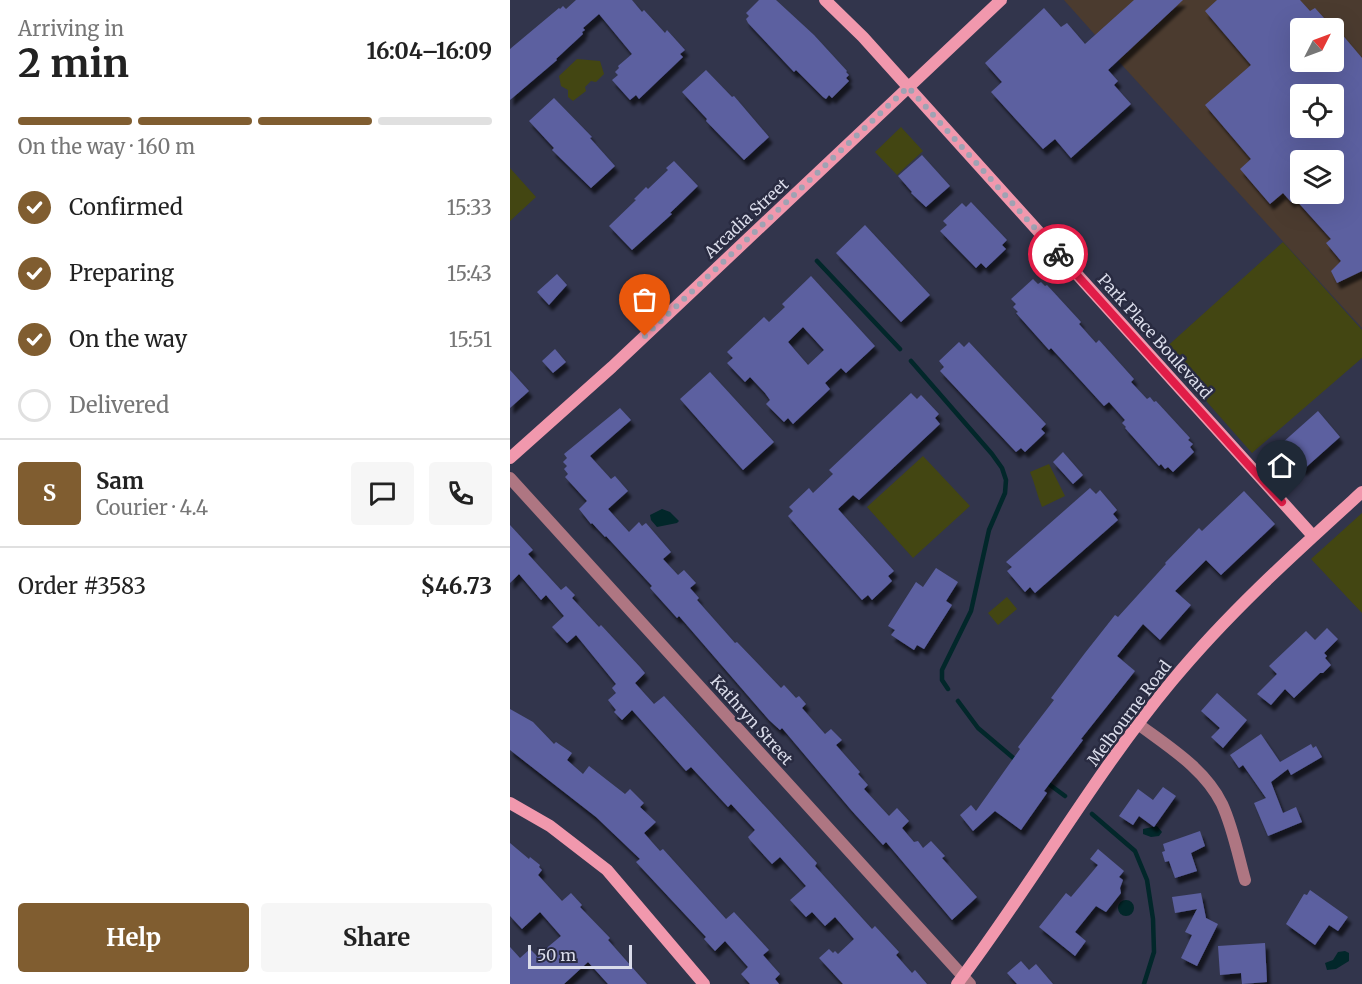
<!DOCTYPE html>
<meta charset="utf-8">
<style>
:root{--surface:#fff;--page:#f6f6f6;--text:#222;--muted:#767676;--line:#e0e0e0;--accent:#805d30}
body{margin:0;font-family:Merriweather,serif;background:var(--page);color:var(--text);height:100vh;display:flex;flex-direction:column;font-size:22px;white-space:nowrap}
*{box-sizing:border-box;margin:0}
p{font-size:20px;color:var(--muted)}
.icon{flex:none;width:33px;height:33px;fill:none;stroke:currentColor;stroke-width:2;stroke-linecap:round;stroke-linejoin:round}
.map{position:relative;flex:1;overflow:hidden}
.drawer{display:flex;flex-direction:column;background:var(--surface);width:510px}
.drawer>*{flex:none}
.needle{width:39px;rotate:48deg}
.controls{position:absolute;left:780px;top:18px;display:grid;gap:12px}
.controls a{display:grid;place-items:center;width:54px;height:54px;border-radius:6px;background:var(--surface);box-shadow:0 6px 24px #0002;font-size:30px}
.scale{position:absolute;left:18px;bottom:15px;width:104px;box-sizing:border-box;padding-left:6px;border:3px solid #dadcea;border-top:0;font-size:16px;line-height:21px;white-space:nowrap;color:#dadcea;-webkit-text-stroke:4px #292b41;paint-order:stroke}
.pin{position:absolute;display:grid;place-items:center;width:51px;height:51px;color:#fff;margin:-62px -26px;border-radius:50% 50% 50% 0;rotate:-45deg;box-shadow:0 0 6px #0007}
.pin .icon{rotate:45deg}
.courier{position:absolute;display:grid;place-items:center;width:60px;height:60px;margin:-30px;border:4px solid #e11d48;border-radius:50%;background:#fff;color:#222;box-shadow:0 2px 8px #0007}
.headline em{font-style:normal;font-weight:700}
.headline div{display:flex;flex-direction:column-reverse}
.headline{display:flex;align-items:center;justify-content:space-between;height:102px;padding:0 18px}
h1{font-size:39px;font-weight:700;line-height:45px}
.bar{display:grid;grid-template-columns:repeat(4,1fr);gap:9px 6px;align-content:center;height:72px;padding:0 18px}
.bar i{height:8px;border-radius:4px;background:var(--line)}
.bar .selected{background:var(--accent)}
.bar p{grid-column:span 4}
.line{display:flex;align-items:center;gap:15px;padding:0 18px;border-top:2px solid var(--line)}
.line div{flex:1}
.round{display:grid;place-items:center;flex:none;width:63px;height:63px;border-radius:6px;background:var(--page)}
ol{padding:0 18px;list-style:none}
li{display:flex;align-items:center;gap:18px;height:66px}
li p{margin-inline-start:auto}
li .icon{padding:6px;border-radius:50%;background:var(--accent);color:#fff;stroke-width:4}
li:last-child{color:var(--muted)}
li i{width:33px;height:33px;border:3px solid var(--line);border-radius:50%}
.cta{display:flex;gap:12px;margin-top:auto;padding:12px 18px}
.cta a{flex:1;height:69px;border-radius:6px;background:var(--accent);color:#fff;font-size:24px;font-weight:700;line-height:69px;text-align:center}
.cta a+a{background:var(--page);color:var(--text)}
main{display:flex;flex:1;min-height:0}
.map>svg:first-child{display:block}
</style>
<main>
<section class="drawer">
<div class="headline"><div><h1>2 min</h1><p>Arriving in</p></div><em>16:04–16:09</em></div>
<div class="bar"><i class="selected"></i><i class="selected"></i><i class="selected"></i><i></i><p>On the way · 160 m</p></div>
<ol>
<li><svg class="icon" aria-label="check" viewBox="0 0 24 24"><path d="M5 12l5 5 9-10"/></svg>Confirmed<p>15:33</p></li>
<li><svg class="icon" aria-label="check" viewBox="0 0 24 24"><path d="M5 12l5 5 9-10"/></svg>Preparing<p>15:43</p></li>
<li><svg class="icon" aria-label="check" viewBox="0 0 24 24"><path d="M5 12l5 5 9-10"/></svg>On the way<p>15:51</p></li>
<li><i></i>Delivered</li>
</ol>
<div class="line" style="height:108px"><b class="round" style="background:var(--accent);color:#fff">S</b><div><b>Sam</b><p>Courier · 4.4</p></div><a class="round"><svg class="icon" aria-label="chat" viewBox="0 0 24 24"><path d="M4 5h16v11H9l-5 4z"/></svg></a><a class="round"><svg class="icon" aria-label="phone" viewBox="0 0 24 24"><path d="M5 4h4l2 5-3 2q2 4 5 5l2-3 5 2v4C11 20 4 13 5 4z"/></svg></a></div>
<div class="line" style="height:78px"><div>Order #3583</div><b>$46.73</b></div>
<div class="cta"><a>Help</a><a>Share</a></div>
</section>
<div class="map">
<svg width="852" height="984" viewBox="0 0 852 984">
<defs>
<filter id="shadow"><feDropShadow dx="3.5" dy="6" stdDeviation="1.5" flood-color="#0009"/></filter>
</defs>
<rect width="100%" height="100%" fill="#32354c"/>
<path fill="#4b3b2f" fill-rule="evenodd" d="M554,0H852V328L612,65ZM790,28H824V62H790ZM790,94H824V128H790ZM790,160H824V194H790Z"/>
<path fill="#434612" d="M67,59L90,61L94,74L86,82L81,81L75,87L76,91L63,101L58,97V90L51,86L49,76Z
M391,127L413,151L387,175L365,152Z
M0,168L26,197L0,221Z
M773,242L852,330V358L742,453L652,351Z
M413,456L460,506L403,558L357,507Z
M539,464L555,496L532,507C527,495 525,484 520,472Z
M852,513V613L801,559Z
M497,597L507,609L488,625L478,613Z"/>
<path fill="#02272a" d="M152,509L160,512L169,521L167,523L147,527L141,520L140,515Z
M647,826L652,832L649,836L641,837L633,834V829Z
M608 908a8 8 0 1 1 16 0a8 8 0 1 1-16 0Z
M835,951L839,953V961L826,969L817,970L815,963L823,960L828,952Z"/>
<g fill="none" stroke-linecap="round" stroke-linejoin="round">
<path stroke="#02272a" stroke-width="4.5" d="M307,261L390,349
M401,361L482,454L492,468L496,480L495,493L479,530L461,611L432,670V680L438,689
M448,701L468,728L507,761
M536,782L555,796
M582,814L625,851L637,880L643,919L644,952L634,984"/>
</g>
<path fill="#5c60a0" fill-rule="evenodd" filter="url(#shadow)" d="M66,0H122L132,12L134,10L155,33L157,30L175,50L170,54L173,57L129,99L126,95L120,100L102,80L108,75L105,72L109,68L108,66L122,54L89,14L73,28L75,30L72,32L73,34L46,59L47,60L0,100V49L49,8L50,9L53,6L56,9Z
M249,0H266L304,35L337,71L336,72L339,75L336,78L339,81L322,98L319,95L316,99L313,97L286,70L284,72L238,23L236,19L239,16L236,13Z
M624,0H673L598,70L608,81L604,85L621,104L561,158L545,139L533,149L481,92L492,82L475,63L534,8L551,27L557,23L575,44Z
M707,0H790L800,11L805,8L823,28H790V62H824V37L830,32L852,58V271L827,283L821,271L831,261L816,243L821,239L785,199L781,202L773,193L760,204L730,169L741,159L695,105L741,65L695,11ZM790,94H824V128H790ZM790,160H824V194H790Z
M196,70L222,97L224,96L259,137L234,160L196,121L197,119L172,92Z
M44,98L82,137L80,138L105,166L81,188L42,150L44,148L19,121Z
M412,155L440,186L416,207L401,193L402,192L388,176Z
M164,161L188,186L160,213L162,214L122,250L99,226L126,200L124,199L136,187L138,189L158,170L156,168Z
M461,202L497,240L492,245L496,249L476,268L471,263L466,268L430,231L437,225L433,221L452,203L456,207Z
M355,225L420,295L391,322L326,253Z
M47,274L57,285L39,305L27,292Z
M301,276L365,346L336,373L331,368L315,383L320,389L283,424L278,418L274,422L256,404L260,400L255,393L240,377L235,382L217,363L223,358L217,352L254,317L259,322L275,307L272,304ZM293,327L314,350L298,365L278,342Z
M523,279L528,284L531,282L535,286L537,285L571,322L569,324L586,343L589,340L624,379L621,382L637,399L640,397L644,402L646,401L680,438L678,440L683,444L680,447L684,452L663,472L658,467L655,469L651,464L649,466L615,428L616,427L612,423L615,420L599,402L594,406L541,348L539,350L506,313L508,312L503,307L506,304L501,299Z
M449,342L454,347L459,342L536,424L531,429L535,433L515,452L511,448L506,452L430,371L434,367L429,361Z
M45,349L56,362L43,373L32,361Z
M0,370L19,391L0,408Z
M200,372L264,442L233,470L170,399Z
M401,393L407,399L411,395L429,414L425,418L430,424L349,500L343,495L328,509L384,571L378,576L382,581L362,600L358,595L352,600L278,516L283,511L279,507L299,488L303,493L323,474L319,470Z
M110,408L121,420L80,456L101,479L105,476L118,491L98,509L119,532L129,522L132,526L136,523L161,552L153,559L168,575L174,570L186,583L180,588L189,598L187,600L225,643L227,642L271,688L274,685L286,698L289,696L296,704L292,708L315,734L321,729L332,740L326,745L350,772L348,774L358,785L354,789L379,816L387,808L399,821L392,828L404,842L408,841L413,848L421,841L435,856L432,858L467,897L442,920L376,842L373,845L342,811L272,728L270,730L259,720L169,616L167,618L140,588L142,586L96,536L95,537L82,523L81,524L69,509L77,501L55,477L58,474L54,469L57,466L53,462L57,458L54,454Z
M808,411L830,437L793,470L771,444Z
M553,452L573,475L563,484L543,462Z
M580,488L586,494L590,490L607,510L603,514L608,520L525,593L520,587L515,592L497,571L502,567L496,562Z
M734,491L765,524L711,575L696,560L665,591L681,605L650,640L633,624L607,656L625,671L571,739L573,740L534,791L537,793L511,830L485,811L463,831L450,815L461,805L466,811L510,749L508,747L544,700L541,698L575,653L605,615L608,617L656,564L655,563L689,528L692,531Z
M0,525L23,550L18,554L51,590L56,586L65,595L62,598L89,627L91,625L130,667L135,673L125,683L144,704L154,696L307,863L305,866L362,929L365,926L389,952L386,955L402,973L405,970L417,984H333L309,958L319,949L323,953L325,951L328,954L344,939L325,917L315,926L302,912L296,917L280,900L296,886L270,857L262,864L240,840L238,837L245,830L221,804L218,807L181,767L176,771L122,710L112,720L104,712L106,710L98,700L106,693L102,688L106,684L66,635L57,643L42,627L54,616L36,595L31,600L9,574L0,583Z
M426,568L448,582L436,601L442,605L414,649L407,645L404,650L381,635L385,630L378,626L406,582L413,587Z
M817,628L828,639L814,653L817,656L815,658L821,665L813,673H810L784,698L775,689L761,705L747,694L767,674L759,666L796,631L805,640Z
M707,693L737,720L713,748L701,737L710,728L691,711Z
M0,709L23,722L44,744L46,742L62,753L57,760L73,774L79,766L115,794L120,789L134,803L130,807L146,822L134,833L150,851L153,849L216,919L224,912L259,950L253,955L270,974L265,979L269,984H240L231,974L238,967L215,941L205,951L194,939L196,937L126,862L130,859L86,817L0,750Z
M751,734L770,762L801,744L803,748L806,746L812,757L781,775L778,769L761,782L773,813L786,807L792,822L758,836L744,803L756,798L733,765L729,768L720,755Z
M653,787L666,796L644,827L629,816L623,825L609,816L628,789L643,800Z
M690,831L695,846L681,853L687,871L665,878L659,861L655,862L652,852L655,851L653,844Z
M0,843L19,859L20,857L30,865L29,867L32,870L28,875L52,901L61,893L72,905L70,907L100,938L98,940L137,984H98L78,962L54,984H0V947L10,958L20,949L27,956L51,936L30,912L12,929L0,916Z
M588,849L614,871L609,877L613,880L610,888L611,893L596,912L586,906L565,932L576,941L565,956L529,927L556,893L561,897L588,865L580,859Z
M800,890L838,917L828,931L819,925L805,945L776,924L794,894L797,895Z
M691,893L696,918L708,924L687,966L671,958L682,935L675,932L687,909L665,913L662,897Z
M755,943L757,982L732,984L731,973L710,975L708,946Z
M511,961L519,970L526,964L543,984H507L497,973Z"/>
<g fill="none" stroke-linecap="round" stroke-linejoin="round">
<path stroke="#ae7682" stroke-width="12" d="M0,478L460,984
M628,724C659,747 695,769 712,804C723,828 728,855 735,880"/>
<path stroke="#f198ad" stroke-width="12" d="M315,0L353,37L803,536
M0,458L102,367L491,0
M0,803L40,826L97,870L194,984
M447,984C522,885 583,776 662,681C719,612 786,552 852,492"/>
</g>
<g fill="none" stroke-linecap="round" stroke-linejoin="round">
<path stroke="#9fa2b3" stroke-width="6" stroke-dasharray="0 10.8" d="M135,336L398,87L548,254"/>
<path stroke="#e11d48" stroke-width="8" d="M548,254L772,502"/>
</g>
<g text-anchor="middle" stroke-width="5" stroke-linejoin="round" paint-order="stroke">
<g font-size="16" fill="#dadcea" stroke="#292b41">
<text transform="translate(236 218) rotate(-43)" y="6">Arcadia Street</text>
<text transform="translate(645 336) rotate(48)" y="6">Park Place Boulevard</text>
<text transform="translate(619 713) rotate(-53)" y="6">Melbourne Road</text>
<text transform="translate(242 720) rotate(48)" y="6">Kathryn Street</text>
</g>
</g>
</svg>
<div class="controls">
<a><svg class="needle" viewBox="-14 -14 28 28"><path d="M0-13l5 13h-10z" fill="#e53935"/><path d="M0 13l5-13h-10z" fill="#767676"/></svg></a>
<a><svg class="icon" aria-label="locate" viewBox="0 0 24 24"><circle cx="12" cy="12" r="6"/><path d="M12 2v4M12 18v4M2 12h4M18 12h4"/></svg></a>
<a><svg class="icon" aria-label="layers" viewBox="0 0 24 24"><path d="M12 4l9 5-9 5-9-5zM3 14l9 5 9-5"/></svg></a>
</div>
<div class="scale">50 m</div>
<div class="pin" style="left:135px;top:336px;background:#ea580c"><svg class="icon" aria-label="bag" viewBox="0 0 24 24"><path d="M5 8h14l-1 12H6zM9 8a3 3 0 0 1 6 0"/></svg></div>
<div class="pin" style="left:772px;top:502px;background:#1f2937"><svg class="icon" aria-label="home" viewBox="0 0 24 24"><path d="M3 11l9-7 9 7M6 9v11h12V9"/></svg></div>
<div class="courier" style="left:548px;top:254px"><svg class="icon" aria-label="bike" viewBox="0 0 24 24"><circle cx="6" cy="16" r="4"/><circle cx="18" cy="16" r="4"/><path d="M6 16l4-8h5l3 8M10 8l3 8H6M13 5h3"/></svg></div>
</div>
</main>
